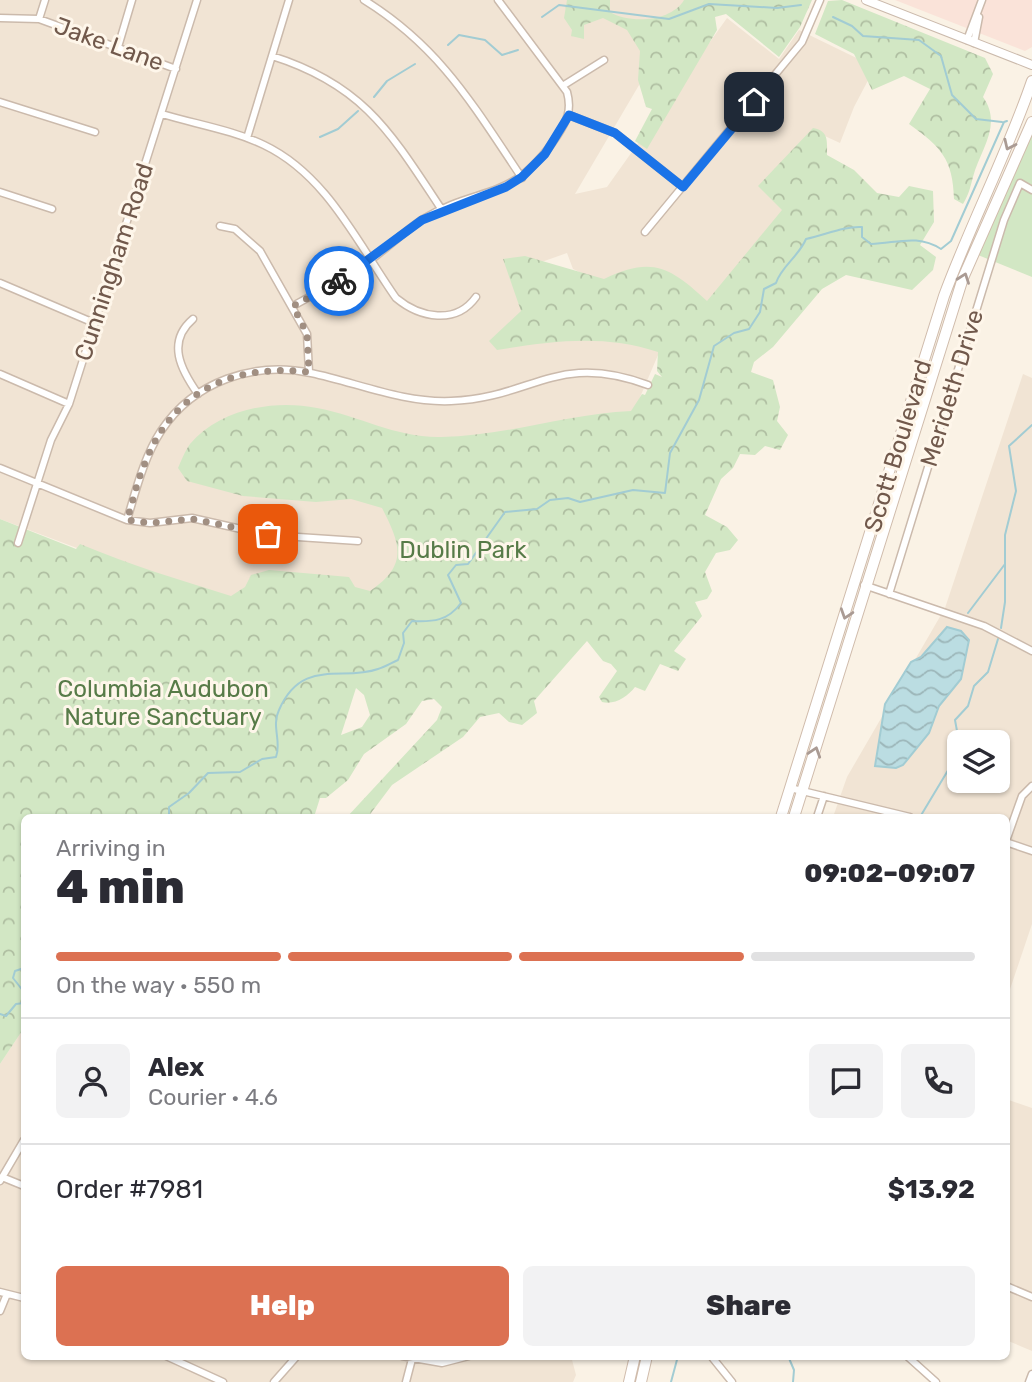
<!DOCTYPE html>
<meta charset="utf-8">
<style>
:root{--surface:#fff;--page:#f2f2f3;--text:#2b2b33;--muted:#7c7c81;--line:#e1e1e2;--accent:#dc7152}
body{margin:0;font-family:Rubik,sans-serif;background:var(--page);color:var(--text);height:100vh;display:flex;flex-direction:column;font-size:26px;white-space:nowrap}
*{box-sizing:border-box;margin:0}
p{font-size:23px;color:var(--muted)}
.icon{flex:none;width:38px;height:38px;fill:none;stroke:currentColor;stroke-width:2;stroke-linecap:round;stroke-linejoin:round}
.map{position:relative;flex:1;overflow:hidden}
.side{position:absolute;left:21px;top:814px;width:989px;height:546px;display:flex;flex-direction:column;background:var(--surface);border-radius:10px;box-shadow:0 2px 5px #0004}
.side>*{flex:none}
.buttons{position:absolute;left:947px;top:730px;display:grid;gap:14px}
.buttons a{display:grid;place-items:center;width:63px;height:63px;border-radius:10px;background:var(--surface);box-shadow:0 2px 5px #0004;font-size:35px}
.pin{position:absolute;display:grid;place-items:center;width:60px;height:60px;color:#fff;margin:-30px;border-radius:14px;box-shadow:0 4px 10px #0006}
.courier{position:absolute;display:grid;place-items:center;width:70px;height:70px;margin:-35px;border:5px solid #1a73e8;border-radius:50%;background:#fff;color:#222;box-shadow:0 2px 9px #0007}
.summary em{font-style:normal;font-weight:800}
.summary div{display:flex;flex-direction:column-reverse}
.summary{display:flex;align-items:center;justify-content:space-between;height:119px;padding:0 35px}
h1{font-size:46px;font-weight:800;line-height:52px}
.bar{display:grid;grid-template-columns:repeat(4,1fr);gap:10px 7px;align-content:center;height:84px;padding:0 35px}
.bar i{height:9px;border-radius:5px;background:var(--line)}
.bar .selected{background:var(--accent)}
.bar p{grid-column:span 4}
.line{display:flex;align-items:center;gap:18px;padding:0 35px;border-top:2px solid var(--line)}
.line div{flex:1}
.round{display:grid;place-items:center;flex:none;width:74px;height:74px;border-radius:10px;background:var(--page)}
.button{display:flex;gap:14px;margin-top:auto;padding:14px 35px}
.button a{flex:1;height:80px;border-radius:10px;background:var(--accent);color:#fff;font-size:28px;font-weight:800;line-height:80px;text-align:center}
.button a+a{background:var(--page);color:var(--text)}
.map>svg:first-child{display:block}
</style>
<div class="map">
<svg width="1032" height="1382" viewBox="0 0 1032 1382">
<defs>
<pattern id="forest-crowns" width="20" height="18" patternUnits="userSpaceOnUse" patternTransform="scale(1.75)"><rect width="20" height="18" fill="#d2e7c4"/><path d="M2 6a3 3 0 1 1 6 0M12 15a3 3 0 1 1 6 0" fill="none" stroke="#afbea1"/></pattern>
<pattern id="water-waves" width="16" height="10" patternUnits="userSpaceOnUse" patternTransform="scale(1.75)"><rect width="16" height="10" fill="#bbdde2"/><path d="M0 5q4-4 8 0t8 0" fill="none" stroke="#9cb6b9"/></pattern>
</defs>
<rect width="100%" height="100%" fill="#faf2e5"/>
<path fill="#f1e4d4" fill-rule="evenodd" d="M0,0H685L643,53L642,80L575,194L607,187L727,18L779,59L799,30L875,67L854,107L840,143L814,131L786,210L707,307L604,284L573,269L567,253L516,271L601,336L661,348L626,430L384,503L401,534V557L392,581L334,645L0,519Z
M1023,374L1032,378V924L1006,1001V817H833L847,777L945,608ZM959,742H998V780H959Z
M24,1028V1356H571L576,1375L573,1382H0V1064Z
M1006,1099L1032,1108V1351L1006,1340Z"/>
<path fill="#fae3d9" d="M895,0H1032V47L1025,51Z"/>
<path fill="#d2e7c4" d="M1032,135V277L978,255Z"/>
<path fill="url(#forest-crowns)" fill-rule="evenodd" d="M567,0H610V12C630,24 671,22 684,0H812L800,27L779,57L726,14L715,17L717,30L647,149L635,141L652,109L646,107L638,80L640,51L627,30L603,18L584,25V39L571,36L572,30L564,18Z
M842,0L985,58L993,74L983,97C1003,125 980,150 973,177C970,188 969,194 963,204L954,199C953,159 941,147 909,124L930,89L904,76L872,90L854,54L815,34L828,1Z
M813,128C829,131 827,141 827,155L854,170L877,193L899,197L909,186L933,191L934,222L920,245L936,257L933,270L912,290L846,275L822,289L773,347L754,362L751,372L773,380L780,407L777,421L788,435L780,450L765,446L755,455L740,454L733,468L721,479L705,515L727,527L738,540L730,550L716,553L705,572L712,591L707,599L695,602L702,616L674,651L686,659L678,671L660,664L645,691L635,687C627,697 615,705 602,702L599,697L617,671L611,664L603,661L587,641L534,701L537,713L522,725L509,722L499,713L480,717L463,737L392,785L368,817H347L437,720L442,707L434,699L422,701L406,724L364,754L348,780L326,798H320L314,817H24V1028L0,1064V519L76,549L80,544C130,565 180,580 231,596L245,587L251,575L269,570L349,577L355,587L370,591C408,565 401,545 382,508L351,499L316,502L243,496L187,481L178,468C181,461 185,451 190,444C220,409 274,399 317,408C360,416 396,438 441,437C505,436 567,414 631,411L642,394L645,395L655,374L662,377L657,371L658,352C604,334 552,341 497,350L489,341L521,311L503,259L525,256L604,279C652,256 670,267 707,301L782,210L758,186ZM356,688L364,695L370,715L362,727L341,735Z"/>
<path fill="url(#water-waves)" stroke="#a2ccd3" stroke-width="2" d="M947,627L961,631L969,640L961,679L939,706L929,733L903,765L896,768L875,766L885,704L911,662L921,657Z"/>
<g fill="none" stroke-linecap="round" stroke-linejoin="round">
<path stroke="#a2ccd3" stroke-width="2" d="M542,17L559,5L669,19L709,4L777,8L801,5
M833,17L852,26L863,36L919,40L941,56L952,95L976,119L1002,122
M448,45L459,35L485,40L502,55L518,50
M374,97L387,81L415,64
M320,137L338,129L358,111
M968,613L1005,564
M1001,628L1005,602V535L1016,491L1009,446L1032,425
M959,742L955,720L968,706L974,686L988,672L998,639
M169,817V807L189,793L208,773L240,772L262,759L276,757C282,742 271,726 279,710C302,657 342,682 378,669C385,667 391,663 398,660L404,643L403,633L412,621C433,622 448,621 461,603L448,575L456,565L468,564L505,512L537,509L550,500L568,498L580,502L633,490L665,493L670,453L699,400L714,346L734,333L749,329L760,312L764,289L776,283C781,267 799,256 806,239C825,235 844,226 862,227V237L871,244C898,243 917,234 941,249L951,241L1004,122L1007,121
M920,817L959,752
M24,968L15,971L13,978L24,992
M0,1014L6,1016L16,1004L24,1003
M788,1356L794,1370L793,1382
M671,1382L678,1356"/>
<g stroke="#cbbaac" stroke-width="9">
<path id="minor" d="M364,0C440,47 473,105 522,178
M0,18L39,19L176,69
M39,19L45,0
M967,40L982,0
M974,43L979,17
M118,47L132,0
M272,56C364,85 391,133 442,210
M564,85L604,60
M0,102L95,132
M162,114C195,124 233,130 264,145C327,175 358,244 396,298C420,318 456,325 476,297
M569,115L615,133L683,187
M247,138L289,0
M0,192L52,209
M220,226L235,229L260,251L307,334L309,372
M645,232L802,42L820,0
M0,283L94,323
M293,306C320,291 347,277 372,259C389,246 405,231 423,219C481,184 512,204 557,136C567,121 572,110 567,92L498,0
M193,319C166,342 181,370 198,394
M0,374L69,404
M0,468L127,520L150,523L192,518L268,535L358,541
M127,520C136,490 144,457 161,431C194,381 254,361 311,373C358,383 403,403 451,401C533,398 557,351 648,385
M18,543L51,440L69,404L197,0
M864,585L984,626L1032,651
M889,594L1004,220L1020,183L1032,190
M790,788L910,817
M817,817L824,796
M1006,841L1022,796L1032,786
M1006,842L1032,851
M2,1177L24,1186
M0,1181L24,1140
M1006,1286L1032,1297
M0,1292L24,1298
M0,1311L7,1294
M166,1356L223,1382
M402,1356L442,1363L469,1356
M711,1356L732,1382
M907,1356L936,1382
M274,1382L297,1356
M406,1382L412,1359
M1029,1382L1032,1374"/>
</g>
<g stroke="#cbbaac" stroke-width="10">
<path id="tertiary" d="M866,0L1032,65"/>
</g>
<g stroke="#d0bcac" stroke-width="12">
<path id="secondary" d="M781,817L944,296C971,223 1007,154 1032,81
M794,817L963,278L1032,122
M629,1382L635,1356
M641,1382L647,1356"/>
</g>
<use href="#minor" stroke="#fff" stroke-width="6"/>
<use href="#tertiary" stroke="#fff" stroke-width="8"/>
<use href="#secondary" stroke="#fff" stroke-width="10"/>
</g>
<defs><path id="oneway-chevron" d="M-2-3.5L2.5 0L-2 3.5" fill="none" stroke-width="1.6" stroke-linecap="round" stroke-linejoin="round" transform="scale(1.75)"/></defs>
<g stroke="#aa9b94">
<use href="#oneway-chevron" transform="translate(1009 145) rotate(115)"/>
<use href="#oneway-chevron" transform="translate(964 278) rotate(-70)"/>
<use href="#oneway-chevron" transform="translate(846 614) rotate(108)"/>
<use href="#oneway-chevron" transform="translate(815 752) rotate(-72)"/>
</g>
<g fill="none" stroke-linecap="round" stroke-linejoin="round">
<path stroke="#a18f82" stroke-width="7" stroke-dasharray="0 12.6" d="M268,534L192,519L150,523L127,520C133,501 137,481 145,463C174,389 234,364 309,372L307,334L293,306L339,281"/>
<path stroke="#1a73e8" stroke-width="9" d="M339,281L422,220L506,187L522,177L545,154L569,115L615,133L683,187L754,102"/>
</g>
<g text-anchor="middle" stroke-width="6" stroke-linejoin="round" paint-order="stroke">
<g font-size="24" fill="#71594c" stroke="#fef6ea">
<text transform="translate(109 44) rotate(20)" y="8">Jake Lane</text>
<text transform="translate(114 262) rotate(-72)" y="8">Cunningham Road</text>
<text transform="translate(952 388) rotate(-73)" y="8">Merideth Drive</text>
<text transform="translate(898 446) rotate(-73)" y="8">Scott Boulevard</text>
</g>
<g font-size="24" fill="#577b48" stroke="#fef6ea">
<text x="463" y="558">Dublin Park</text>
<text x="163" y="697">Columbia Audubon<tspan x="163" dy="28">Nature Sanctuary</tspan></text>
</g>
</g>
</svg>
<div class="buttons">
<a><svg class="icon" aria-label="layers" viewBox="0 0 24 24"><path d="M12 4l9 5-9 5-9-5zM3 14l9 5 9-5"/></svg></a>
</div>
<div class="pin" style="left:268px;top:534px;background:#ea580c"><svg class="icon" aria-label="bag" viewBox="0 0 24 24"><path d="M5 8h14l-1 12H6zM9 8a3 3 0 0 1 6 0"/></svg></div>
<div class="pin" style="left:754px;top:102px;background:#1f2937"><svg class="icon" aria-label="home" viewBox="0 0 24 24"><path d="M3 11l9-7 9 7M6 9v11h12V9"/></svg></div>
<div class="courier" style="left:339px;top:281px"><svg class="icon" aria-label="bike" viewBox="0 0 24 24"><circle cx="6" cy="16" r="4"/><circle cx="18" cy="16" r="4"/><path d="M6 16l4-8h5l3 8M10 8l3 8H6M13 5h3"/></svg></div>
<section class="side">
<div class="summary"><div><h1>4 min</h1><p>Arriving in</p></div><em>09:02–09:07</em></div>
<div class="bar"><i class="selected"></i><i class="selected"></i><i class="selected"></i><i></i><p>On the way · 550 m</p></div>
<div class="line" style="height:126px"><a class="round"><svg class="icon" aria-label="person" viewBox="0 0 24 24"><circle cx="12" cy="8" r="4"/><path d="M4 21q1-7 8-7t8 7"/></svg></a><div><b>Alex</b><p>Courier · 4.6</p></div><a class="round"><svg class="icon" aria-label="chat" viewBox="0 0 24 24"><path d="M4 5h16v11H9l-5 4z"/></svg></a><a class="round"><svg class="icon" aria-label="phone" viewBox="0 0 24 24"><path d="M5 4h4l2 5-3 2q2 4 5 5l2-3 5 2v4C11 20 4 13 5 4z"/></svg></a></div>
<div class="line" style="height:91px"><div>Order #7981</div><b>$13.92</b></div>
<div class="button"><a>Help</a><a>Share</a></div>
</section>
</div>
